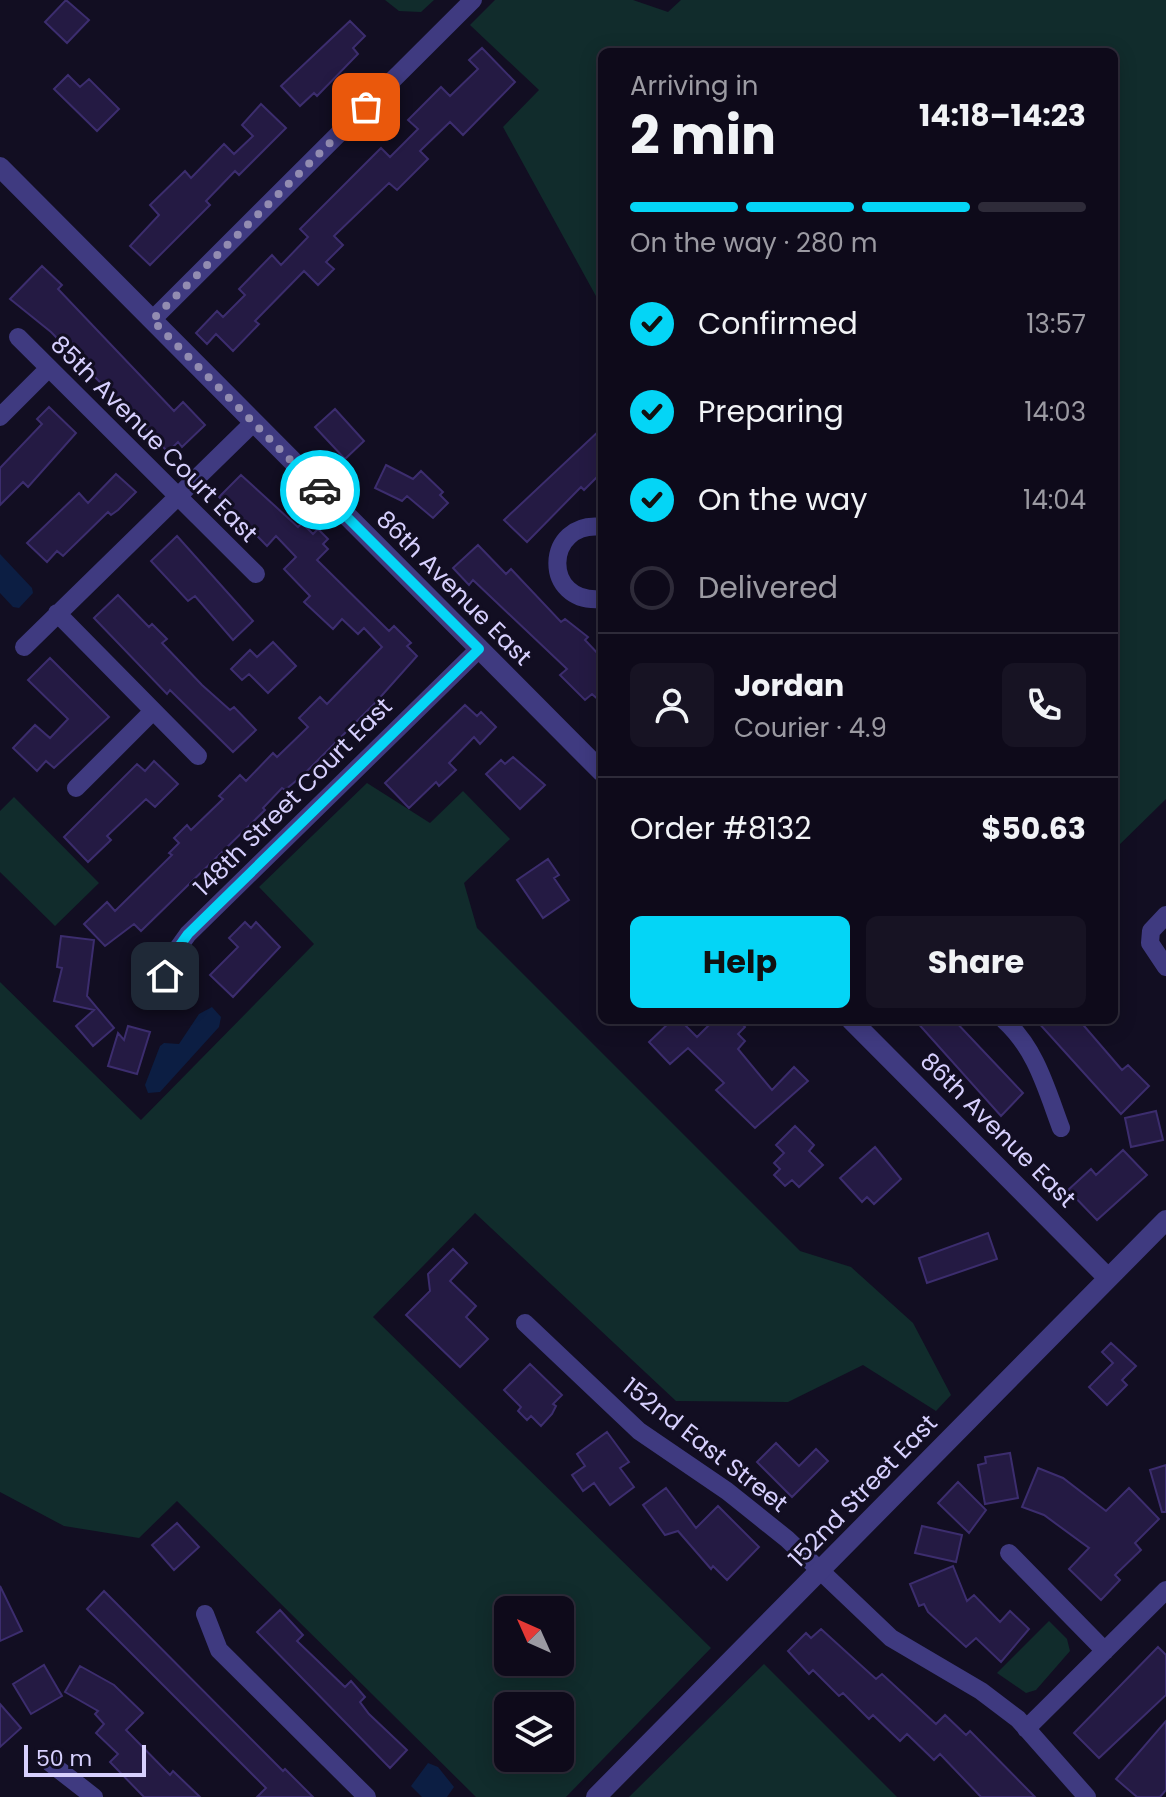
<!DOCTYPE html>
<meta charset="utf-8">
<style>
:root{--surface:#0e0a1a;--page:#171323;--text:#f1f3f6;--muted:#9b9aa2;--line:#2e2b39;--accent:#04d5f6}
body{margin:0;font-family:Poppins,sans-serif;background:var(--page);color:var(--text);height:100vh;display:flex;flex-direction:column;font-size:30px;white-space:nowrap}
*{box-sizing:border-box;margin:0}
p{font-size:26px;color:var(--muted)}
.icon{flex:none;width:44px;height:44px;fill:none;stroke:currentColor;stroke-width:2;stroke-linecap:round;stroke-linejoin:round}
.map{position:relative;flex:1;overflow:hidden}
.side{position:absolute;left:598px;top:48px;width:520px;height:976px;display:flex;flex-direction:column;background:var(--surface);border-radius:12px;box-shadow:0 4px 20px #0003,0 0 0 2px var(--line)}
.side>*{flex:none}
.needle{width:52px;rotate:315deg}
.tools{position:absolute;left:494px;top:1596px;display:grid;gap:16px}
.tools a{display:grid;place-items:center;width:80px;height:80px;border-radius:12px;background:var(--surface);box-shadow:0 4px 20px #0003,0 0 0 2px var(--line);font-size:40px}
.scale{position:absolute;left:24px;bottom:20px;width:122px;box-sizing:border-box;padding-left:8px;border:4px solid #d7d0fe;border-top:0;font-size:22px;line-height:28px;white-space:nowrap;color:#d7d0fe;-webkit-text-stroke:6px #120e22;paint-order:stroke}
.pin{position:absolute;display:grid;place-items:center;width:68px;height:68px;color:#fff;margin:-34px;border-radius:16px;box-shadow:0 4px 12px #0006}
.courier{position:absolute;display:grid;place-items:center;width:80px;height:80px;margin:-40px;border:6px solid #04d5f6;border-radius:50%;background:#fff;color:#222;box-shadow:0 2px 10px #0007}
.summary em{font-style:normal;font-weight:700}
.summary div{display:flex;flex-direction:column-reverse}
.summary{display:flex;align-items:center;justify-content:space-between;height:136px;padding:0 32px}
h1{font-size:52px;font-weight:700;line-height:60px}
.bar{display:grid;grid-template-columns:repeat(4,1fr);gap:12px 8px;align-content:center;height:96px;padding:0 32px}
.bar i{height:10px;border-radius:6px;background:var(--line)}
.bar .active{background:var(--accent)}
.bar p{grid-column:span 4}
.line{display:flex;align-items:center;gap:20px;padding:0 32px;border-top:2px solid var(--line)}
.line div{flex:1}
.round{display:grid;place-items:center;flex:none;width:84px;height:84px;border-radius:12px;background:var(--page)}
ol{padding:0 32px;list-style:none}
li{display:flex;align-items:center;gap:24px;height:88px}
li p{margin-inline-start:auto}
li .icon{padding:8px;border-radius:50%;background:var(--accent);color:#111;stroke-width:4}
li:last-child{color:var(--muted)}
li i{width:44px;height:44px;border:4px solid var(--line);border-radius:50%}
.cta{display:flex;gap:16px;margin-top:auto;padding:16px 32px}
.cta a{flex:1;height:92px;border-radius:12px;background:var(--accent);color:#111;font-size:32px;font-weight:700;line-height:92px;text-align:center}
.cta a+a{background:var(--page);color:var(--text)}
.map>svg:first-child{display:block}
</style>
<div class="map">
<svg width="1166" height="1797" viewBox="0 0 1166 1797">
<rect width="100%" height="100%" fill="#120e22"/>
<path fill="#112c2c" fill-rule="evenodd" d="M385,0H434L421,12L399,11Z
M495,0H633L668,12L681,0H1166V799L1114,850V52H602V307L503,127L539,90L470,25Z
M367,783L430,823L463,791L510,839L464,883L477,928L800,1251L851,1267L913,1323L951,1395L936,1411L863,1365L788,1402L676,1401L475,1213L373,1317L711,1648L566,1797H476L177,1501L139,1538L64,1526L0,1492V982L141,1120L314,944L259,887ZM508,1610H560V1662H508ZM508,1706H560V1758H508Z
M14,797L99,883L55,926L0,872V811Z
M1049,1621L1067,1639L1070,1651L1036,1690L1026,1693L997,1673Z
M764,1664L897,1797H629Z"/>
<path fill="#0c1e43" d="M0,554L32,588L33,593L19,608L13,607L0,593Z
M212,1007L221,1017L219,1027L160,1092L148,1093L145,1085L160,1046L164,1043L179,1044L199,1014Z
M428,1763L438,1767L454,1787L447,1797H422L411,1786Z"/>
<path fill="#241a43" stroke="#3c2d6e" stroke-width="2" d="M66,0L89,20L67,43L45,22Z
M350,21L365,36L353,48L358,54L317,96L314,93L300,106L281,86Z
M482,48L515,82L463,135L450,122L420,151L428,159L397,190L389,183L334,236L343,245L326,262L334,269L318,285L304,271L255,321L259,324L233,351L216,334L207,344L196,333L217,311L223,317L245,295L239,289L272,255L281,265L308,237L300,229L381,148L390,157L418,129L408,120L441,87L450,96L478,69L469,60Z
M68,75L80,87L89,79L119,109L97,131L54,89Z
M261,104L286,128L239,175L235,171L206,201L210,205L150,265L130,246L159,215L150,205L185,171L191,178L224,144L234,154L253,136L242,125Z
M42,266L62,285L58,289L174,411L183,402L205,425L182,447L178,442L168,452L51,332L10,299Z
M49,407L76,433L28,487L23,482L0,505V468L42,424L37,419Z
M335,409L364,441L345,459L315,427Z
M602,428V472L584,490L581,487L527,542L504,520Z
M386,465L413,479L421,471L443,492L440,495L448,503L433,518L407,496L402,501L375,488Z
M116,474L136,492L118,510L111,515L108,512L63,556L57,551L47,562L27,543L79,493L88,503Z
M241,475L298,527L302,523L313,534L318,529L328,539L323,544L328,549L317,560L389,631L394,626L411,643L407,646L417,656L376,702L302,776L285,790L282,788L263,808L265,810L141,931L134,924L105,946L84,924L107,902L115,911L172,855L169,853L179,843L174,838L187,825L191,830L223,799L219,796L240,775L246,781L273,753L277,757L308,727L299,718L320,697L327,704L382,647L364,628L358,634L342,619L333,629L304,602L310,596L284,569L296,557L276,536L267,546L219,497Z
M177,536L253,621L233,640L195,596L188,601L151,561Z
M478,545L506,574L511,569L561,622L565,619L588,637L585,640L602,658V703L592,694L585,700L560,675L567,669L473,580L469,585L453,568Z
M118,595L149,627L152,624L167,639L162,643L202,685L230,710L234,707L256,730L233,752L170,690L167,694L94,618Z
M273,642L296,666L268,693L249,674L242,680L231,669L250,650L257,657Z
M50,658L109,717L54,768L46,761L37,771L13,748L35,725L50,738L68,719L28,680Z
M465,705L477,716L481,712L496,727L480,744L474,737L449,763L456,770L439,786L436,782L409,808L385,783Z
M513,757L545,785L520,809L486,774L501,760L505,764Z
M154,761L178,784L155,807L146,799L107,836L111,840L88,862L64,837L137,764L145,771Z
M548,859L559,875L554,878L569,900L543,918L517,880Z
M245,922L251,928L256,922L280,947L233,997L210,975L238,947L229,938Z
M61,936L94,940L87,996L114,1028L93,1046L76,1026L94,1010L54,1001L62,968L57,967Z
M672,1020H680L697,1037L714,1020H738L745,1027L738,1034L745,1041L738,1049L772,1090L794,1067L808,1081L755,1128L716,1090L724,1083L688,1048L670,1064L649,1042Z
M915,1020H954L1023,1093L1001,1116Z
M1036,1020H1079L1122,1070L1128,1065L1149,1086L1121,1114Z
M128,1026L150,1032L137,1074L108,1066L118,1033L124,1040Z
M1156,1111L1163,1140L1131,1147L1125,1118Z
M795,1126L814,1145L809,1151L823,1165L799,1187L792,1180L785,1186L774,1175L780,1169L774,1163L784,1153L776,1145Z
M875,1147L901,1179L874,1204L867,1197L862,1202L840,1178Z
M1123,1150L1147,1175L1097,1220L1068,1190L1091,1169L1096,1175Z
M988,1233L997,1259L927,1283L919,1258Z
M453,1249L467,1263L450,1281L476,1306L466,1317L488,1339L460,1367L406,1315L430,1291L428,1274Z
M1111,1343L1136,1366L1122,1380L1127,1385L1107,1405L1089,1387L1113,1363L1102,1352Z
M530,1364L562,1395L553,1404L556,1406L552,1414L541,1426L531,1416L527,1420L518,1411L521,1407L504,1390Z
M607,1432L629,1462L620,1468L634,1487L610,1505L594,1483L583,1491L572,1475L585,1466L577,1454Z
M776,1443L799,1466L816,1449L828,1461L792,1497L757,1462Z
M1010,1453L1018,1498L985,1504L978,1465L986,1463L985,1457Z
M1166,1465V1512H1162L1150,1470Z
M1038,1468L1063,1478L1106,1511L1129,1488L1159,1519L1135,1543L1141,1550L1115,1575L1120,1580L1101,1600L1069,1569L1089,1548L1044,1515L1022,1507Z
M958,1482L986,1510L969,1533L938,1503Z
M666,1488L696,1528L718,1506L759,1547L727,1580L713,1566L711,1569L678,1531L665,1535L643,1505Z
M177,1523L199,1547L174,1570L152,1545Z
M922,1526L962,1535L956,1562L915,1553Z
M953,1566L967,1601L974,1595L1000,1622L1010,1611L1029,1629L1001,1662L976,1638L966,1647L928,1612L924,1604L919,1606L910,1584Z
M0,1586L22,1631L0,1641Z
M104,1591L283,1771L285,1769L313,1797H257L266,1788L87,1609Z
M280,1610L303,1635L297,1641L345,1687L351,1681L365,1697L360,1702L369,1714L407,1750L390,1768L257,1632Z
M821,1629L876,1679L882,1674L936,1724L945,1715L966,1735L970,1731L1035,1797H981L940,1754L934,1760L907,1734L900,1741L873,1715L869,1719L843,1693L839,1696L813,1670L809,1674L788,1651L806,1633L811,1638Z
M1158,1647L1166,1655V1695L1099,1758L1074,1733Z
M44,1665L62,1696L31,1714L13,1684Z
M80,1666L114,1685L143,1713L126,1730L170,1775L173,1771L200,1797H144L110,1762L118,1754L96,1733L104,1724L95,1714L98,1711L65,1692Z
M0,1704L21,1728L0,1747Z
M1166,1721V1790L1160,1797H1137L1116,1779Z"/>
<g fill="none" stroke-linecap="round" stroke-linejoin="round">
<path stroke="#3f3a80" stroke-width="18" d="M152,320L473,0
M18,337L256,574
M0,417L49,368
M602,527C544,520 541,605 602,599
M57,613L198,756
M24,647L253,423
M76,788L153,711
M1166,915L1151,931L1150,943L1166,967
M165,993L168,962L188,934L479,649
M1004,1020C1036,1049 1046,1088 1061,1128
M525,1323L639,1431L727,1491L787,1539L891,1638L981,1691L1018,1719L1087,1797
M1009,1553L1105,1651
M205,1614L219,1650L367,1797
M1026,1729L1166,1590
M49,1762L94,1797"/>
<path stroke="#3f3a80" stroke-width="20" d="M0,167L602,772
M851,1020L1108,1278
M596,1797L1166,1220"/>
</g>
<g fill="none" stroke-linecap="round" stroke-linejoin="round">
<path stroke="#928cb1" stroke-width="8" stroke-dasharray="0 14.4" d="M320,490L152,320L366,107"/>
<path stroke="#04d5f6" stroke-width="10" d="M165,976L168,962L188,934L479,649L320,490"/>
</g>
<g text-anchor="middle" stroke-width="6" stroke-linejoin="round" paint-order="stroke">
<g font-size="24" fill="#d7d0fe" stroke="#120e22">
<text transform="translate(154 439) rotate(45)" y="8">85th Avenue Court East</text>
<text transform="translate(454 588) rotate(45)" y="8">86th Avenue East</text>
<text transform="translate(293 797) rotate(-45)" y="8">148th Street Court East</text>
<text transform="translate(998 1130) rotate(45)" y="8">86th Avenue East</text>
<text transform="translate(705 1445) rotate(38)" y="8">152nd East Street</text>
<text transform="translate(863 1491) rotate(-46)" y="8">152nd Street East</text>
</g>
</g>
</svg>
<div class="tools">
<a><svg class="needle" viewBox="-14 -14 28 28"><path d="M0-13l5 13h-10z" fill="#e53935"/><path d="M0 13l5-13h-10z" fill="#9b9aa2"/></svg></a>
<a><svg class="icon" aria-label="layers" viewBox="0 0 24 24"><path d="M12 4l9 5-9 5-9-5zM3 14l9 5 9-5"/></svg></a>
</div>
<div class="scale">50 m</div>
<div class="pin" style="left:366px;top:107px;background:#ea580c"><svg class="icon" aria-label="bag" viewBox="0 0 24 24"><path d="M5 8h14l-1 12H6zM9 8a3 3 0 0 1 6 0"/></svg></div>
<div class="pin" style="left:165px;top:976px;background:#1f2937"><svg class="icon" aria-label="home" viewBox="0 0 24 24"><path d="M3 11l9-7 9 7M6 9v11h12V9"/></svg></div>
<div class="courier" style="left:320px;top:490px"><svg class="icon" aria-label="car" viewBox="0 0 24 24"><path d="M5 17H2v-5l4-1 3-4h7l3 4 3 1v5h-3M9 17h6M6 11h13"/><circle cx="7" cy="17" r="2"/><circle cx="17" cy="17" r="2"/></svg></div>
<section class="side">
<div class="summary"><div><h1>2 min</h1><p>Arriving in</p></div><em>14:18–14:23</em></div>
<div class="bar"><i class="active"></i><i class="active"></i><i class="active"></i><i></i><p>On the way · 280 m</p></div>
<ol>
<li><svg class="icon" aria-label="check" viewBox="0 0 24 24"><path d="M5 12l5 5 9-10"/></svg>Confirmed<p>13:57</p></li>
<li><svg class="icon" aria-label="check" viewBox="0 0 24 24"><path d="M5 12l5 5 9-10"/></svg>Preparing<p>14:03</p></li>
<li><svg class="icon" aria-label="check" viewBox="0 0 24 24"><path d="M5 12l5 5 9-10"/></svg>On the way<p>14:04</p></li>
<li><i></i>Delivered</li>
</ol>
<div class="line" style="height:144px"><a class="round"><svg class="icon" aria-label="person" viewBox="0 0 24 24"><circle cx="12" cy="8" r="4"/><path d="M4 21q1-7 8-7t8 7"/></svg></a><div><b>Jordan</b><p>Courier · 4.9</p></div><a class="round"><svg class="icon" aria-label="phone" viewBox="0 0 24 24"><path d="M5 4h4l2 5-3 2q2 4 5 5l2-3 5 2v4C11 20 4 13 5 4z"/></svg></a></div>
<div class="line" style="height:104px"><div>Order #8132</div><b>$50.63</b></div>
<div class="cta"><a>Help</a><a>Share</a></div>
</section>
</div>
